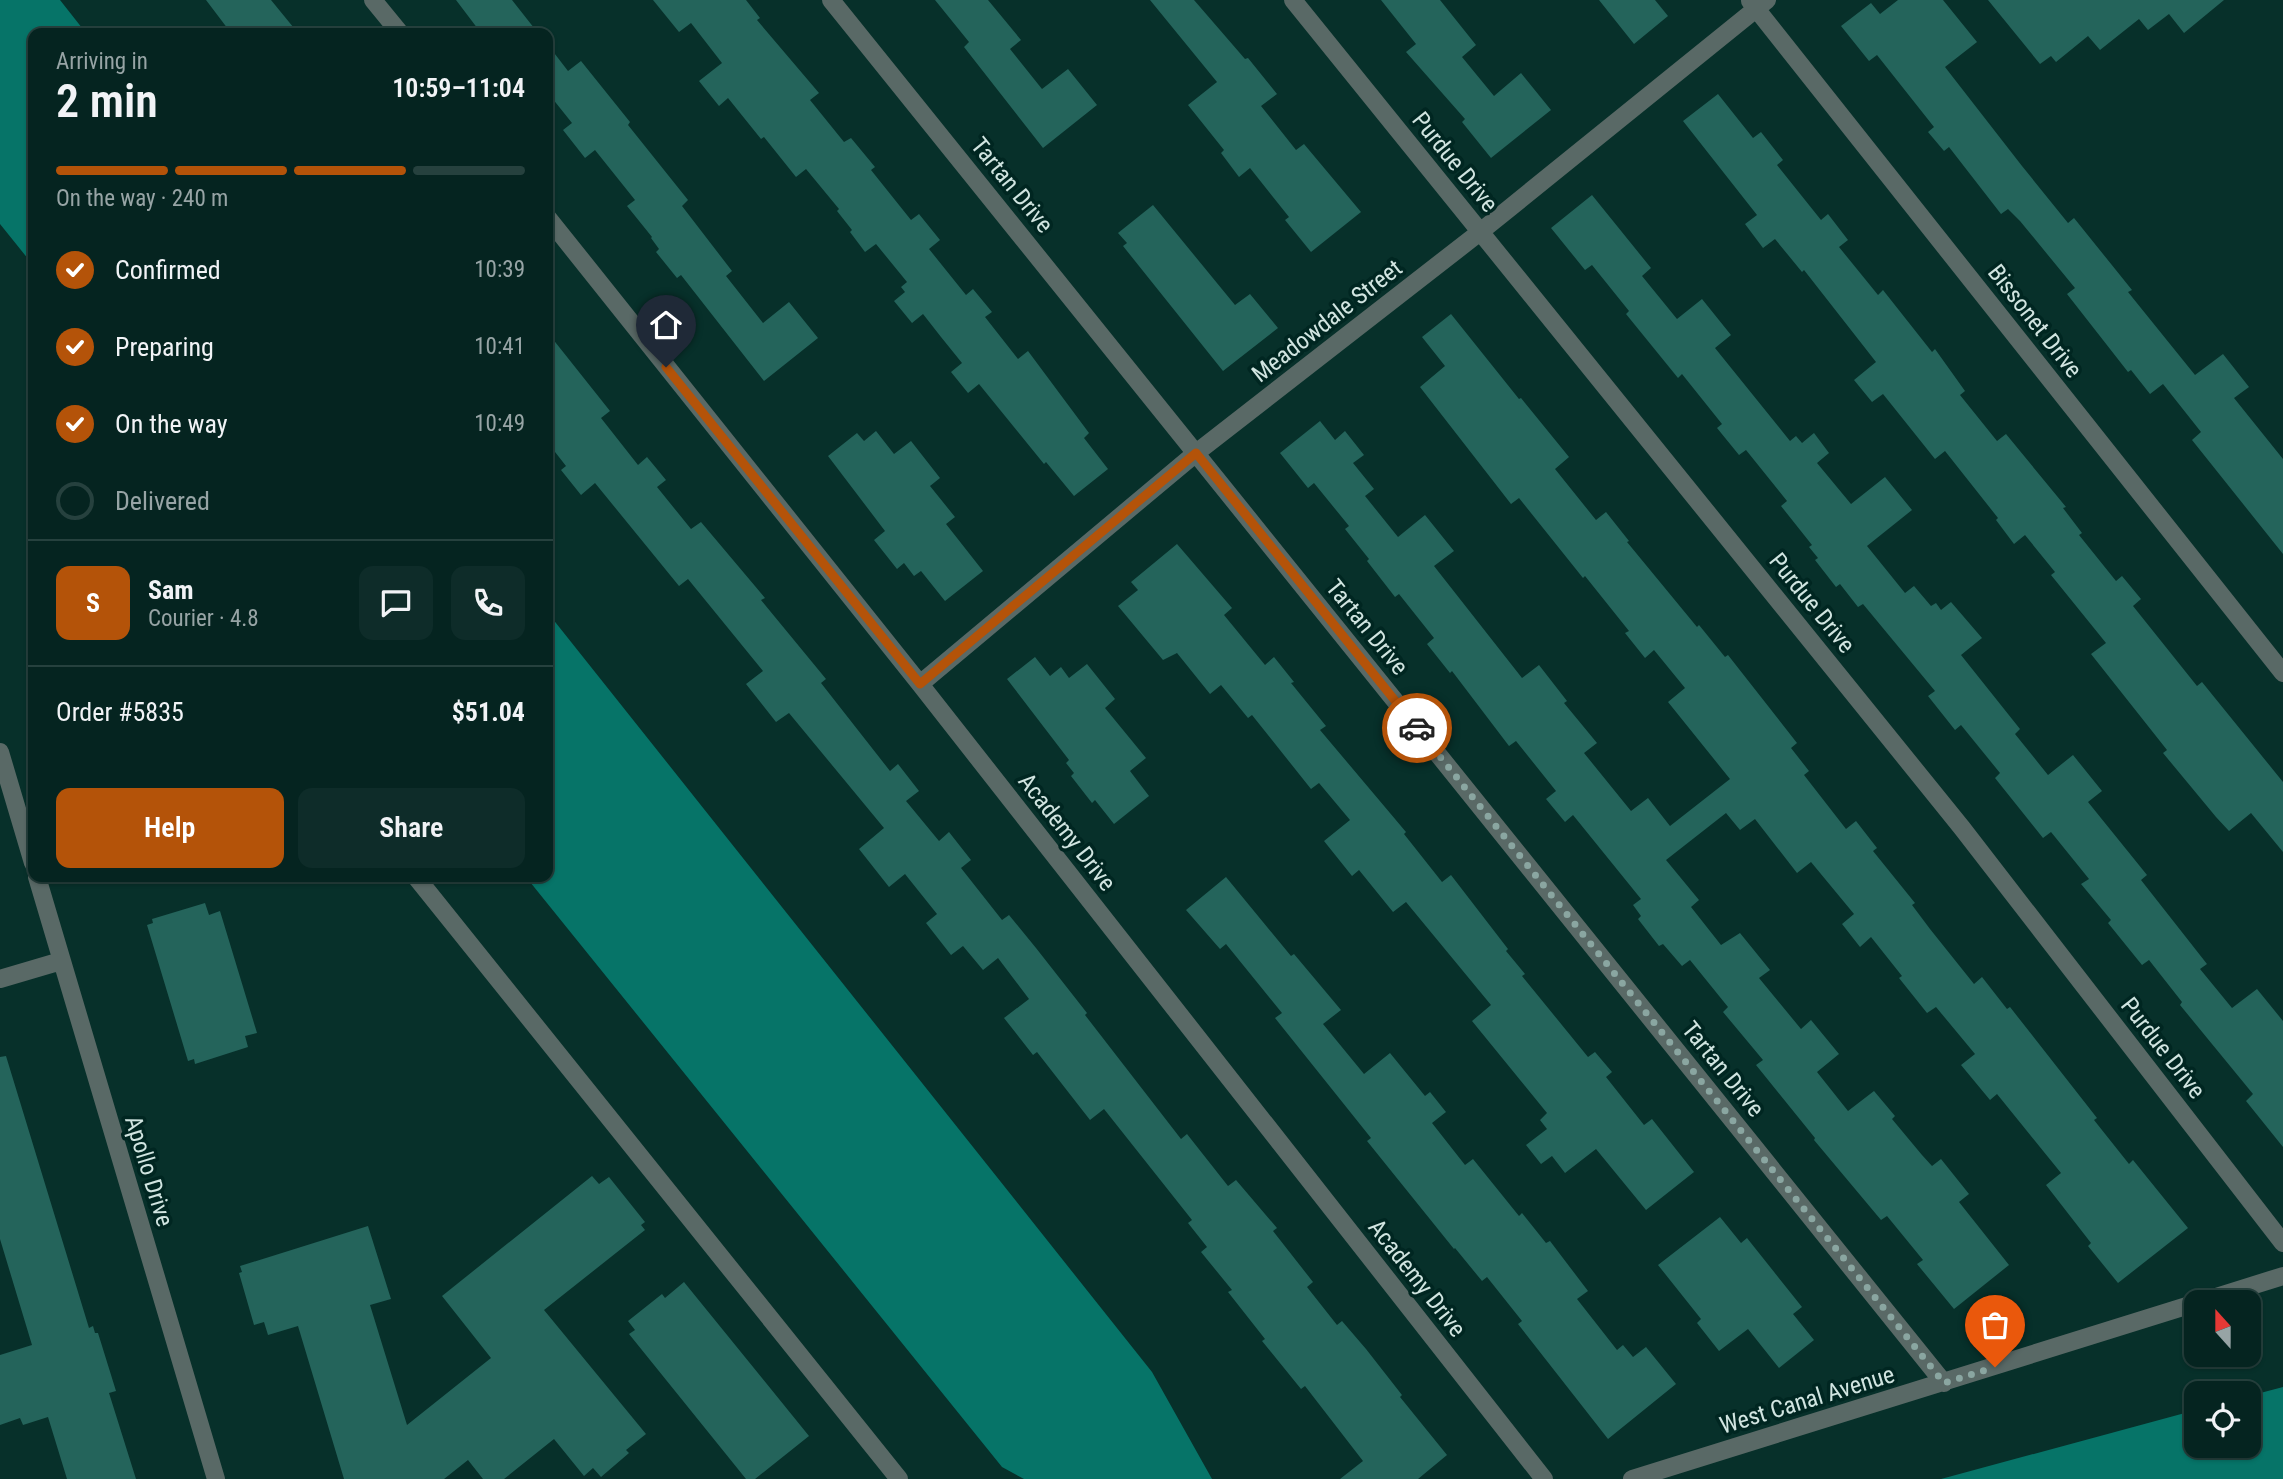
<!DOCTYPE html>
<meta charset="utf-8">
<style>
:root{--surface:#052420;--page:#0e2c29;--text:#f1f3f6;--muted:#97a4a5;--line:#26413e;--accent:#b45309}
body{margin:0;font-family:"Roboto Condensed",sans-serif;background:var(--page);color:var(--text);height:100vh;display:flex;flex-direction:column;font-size:26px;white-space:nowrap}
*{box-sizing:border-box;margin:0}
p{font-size:23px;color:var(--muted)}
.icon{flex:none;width:38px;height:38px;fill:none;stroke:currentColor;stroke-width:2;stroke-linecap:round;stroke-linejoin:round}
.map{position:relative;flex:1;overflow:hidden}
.panel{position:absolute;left:28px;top:28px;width:525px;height:854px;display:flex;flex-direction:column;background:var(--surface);border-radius:14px;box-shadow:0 2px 5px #0004,0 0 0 2px var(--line)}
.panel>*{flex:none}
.needle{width:46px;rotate:339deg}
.tools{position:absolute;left:2184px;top:1290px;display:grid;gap:14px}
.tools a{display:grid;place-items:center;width:77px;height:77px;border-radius:14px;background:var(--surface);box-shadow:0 2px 5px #0004,0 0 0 2px var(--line);font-size:35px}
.pin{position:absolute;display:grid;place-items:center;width:60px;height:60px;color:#fff;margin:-72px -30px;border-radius:50% 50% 50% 0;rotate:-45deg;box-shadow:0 0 7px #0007}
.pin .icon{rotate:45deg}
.courier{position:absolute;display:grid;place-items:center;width:70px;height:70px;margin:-35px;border:5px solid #b45309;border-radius:50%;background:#fff;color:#222;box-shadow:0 2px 9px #0007}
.summary em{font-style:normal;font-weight:600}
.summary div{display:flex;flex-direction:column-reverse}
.summary{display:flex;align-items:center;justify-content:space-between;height:119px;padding:0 28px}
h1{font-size:46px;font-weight:600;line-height:52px}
.bar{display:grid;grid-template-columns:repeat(4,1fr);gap:10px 7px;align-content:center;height:84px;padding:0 28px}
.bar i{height:9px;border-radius:5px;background:var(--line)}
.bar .selected{background:var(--accent)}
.bar p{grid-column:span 4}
.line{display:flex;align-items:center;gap:18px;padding:0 28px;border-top:2px solid var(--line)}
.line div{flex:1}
.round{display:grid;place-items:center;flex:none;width:74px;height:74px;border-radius:14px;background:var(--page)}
ol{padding:0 28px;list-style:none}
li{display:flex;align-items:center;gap:21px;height:77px}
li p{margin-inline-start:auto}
li .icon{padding:7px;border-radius:50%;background:var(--accent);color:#fff;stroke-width:4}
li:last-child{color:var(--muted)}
li i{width:38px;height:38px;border:4px solid var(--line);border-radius:50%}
.cta{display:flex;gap:14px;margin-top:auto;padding:14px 28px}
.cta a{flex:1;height:80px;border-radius:14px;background:var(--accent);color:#fff;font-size:28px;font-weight:600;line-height:80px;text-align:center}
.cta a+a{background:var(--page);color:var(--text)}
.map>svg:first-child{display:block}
</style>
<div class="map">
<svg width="2283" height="1479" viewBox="0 0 2283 1479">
<rect width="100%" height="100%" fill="#07302a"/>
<path fill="#067468" d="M0,0H60L86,33H33V265L0,224Z
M548,613L1152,1372L1212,1479H1024L1002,1467L526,877H548Z
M2283,1387V1479H1941L2196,1410V1446H2249V1396Z"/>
<path fill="#24645b" d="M206,0H271L298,33H231Z
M456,0H512L538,33H481Z
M653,0H746L760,18L757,20L819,93L810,100L844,142L851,138L875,167L871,170L911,220L919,214L940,240L929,249L966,295L973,289L992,312L985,317L1018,359L1028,351L1089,433L1084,438L1108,469L1074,496L1046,462L1044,464L979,384L968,393L951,372L962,363L941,337L923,314L912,323L894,301L905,292L901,287L907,282L876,244L865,252L850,232L852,230L837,211L839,209L806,169L796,177L764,137L761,139L728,98L719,106L699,81L722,63L691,23L679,32Z
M935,0H988L1021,40L1010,49L1042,89L1068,69L1097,105L1043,148L964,47L969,42Z
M1150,0H1194L1245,59L1248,58L1277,94L1261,106L1296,150L1304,144L1361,212L1311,252L1285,220L1289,217L1250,168L1239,177L1221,153L1224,150L1188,105L1217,82Z
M1381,0H1440L1476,45L1462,57L1494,96L1521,73L1551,110L1491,158L1462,122L1465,119L1406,52L1416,44Z
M1599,0H1655L1668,16L1634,44Z
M1898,0H1943L1977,42L1945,67L2022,166L2068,223L2074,218L2132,290L2128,292L2195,375L2223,354L2249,387L2234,398L2283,459V554L2192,440L2201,432L2163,384L2150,394L2131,370L2128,372L2067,294L2075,288L2020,221L2008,209L2001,214L1949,147L1944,151L1928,132L1934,127L1877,55L1869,61L1841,26L1871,3L1880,14Z
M1988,0H2224L2184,33L2169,14L2148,30L2139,19L2100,50L2088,36L2056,62L2051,56L2040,64Z
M548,45L568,71L581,61L630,122L628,125L688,200L682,206L732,271L726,276L763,323L789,302L818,338L764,381L681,275L677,278L656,252L659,249L651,238L652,237L627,206L635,200L595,150L585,158L563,130L572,123L548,93Z
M1718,94L1753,138L1761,132L1783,160L1777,165L1821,220L1828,214L1848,240L1839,247L1878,295L1883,290L1932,352L1935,349L1965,391L1960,395L1997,441L2006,434L2066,507L2063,508L2082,533L2079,535L2116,581L2122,576L2141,599L2133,606L2197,686L2202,682L2283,782V852L2251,813L2229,831L2216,817L2163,753L2167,750L2091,654L2106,643L2051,575L2055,572L2025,535L2014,544L1996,520L1998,518L1945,451L1935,459L1883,394L1872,402L1854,380L1876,362L1804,270L1802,272L1775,239L1763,248L1745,224L1757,215L1683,121Z
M1592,195L1651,268L1642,276L1677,319L1702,299L1731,335L1715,348L1790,441L1796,436L1802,443L1814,433L1829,453L1817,463L1851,504L1885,477L1912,510L1867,546L1905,593L1914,586L1931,606L1936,603L1941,610L1951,602L1982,638L1961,655L2020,729L2015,734L2048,775L2073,755L2102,791L2088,802L2147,875L2141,880L2207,964L2200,969L2232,1008L2257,989L2283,1021V1147L2246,1101L2253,1094L2180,1005L2182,1002L2149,960L2142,965L2108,923L2111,920L2081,884L2089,879L2051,832L2043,838L1995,778L2000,773L1961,725L1955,730L1928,696L1935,691L1863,604L1858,607L1840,584L1836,587L1815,560L1818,558L1809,547L1812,545L1781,506L1787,501L1746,450L1739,455L1717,428L1722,424L1682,374L1678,378L1626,314L1629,311L1592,265L1585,270L1551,228Z
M1153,205L1235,305L1250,294L1278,328L1223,371L1123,246L1127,243L1118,233Z
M1451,314L1519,399L1521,398L1569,457L1555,469L1596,520L1606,512L1629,541L1627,542L1697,627L1699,625L1725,657L1728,655L1797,743L1791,748L1809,771L1804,775L1846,829L1856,821L1877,848L1873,851L1915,903L1912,905L1930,929L1974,984L1982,977L2007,1009L2010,1007L2097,1118L2094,1120L2129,1164L2133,1160L2188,1228L2118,1283L2088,1246L2091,1243L2046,1185L2061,1173L1997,1094L1990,1100L1961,1065L1975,1054L1936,1007L1927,1013L1899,978L1902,976L1871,937L1860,947L1842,924L1854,914L1811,862L1797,873L1755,819L1740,830L1726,813L1666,860L1699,900L1691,907L1721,945L1740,933L1770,970L1759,978L1801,1029L1811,1020L1839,1054L1817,1072L1848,1111L1874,1091L1895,1116L1892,1119L1922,1155L1932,1166L1941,1159L1969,1194L1959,1202L2009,1265L1954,1309L1917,1264L1923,1260L1887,1216L1881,1220L1814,1140L1815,1138L1756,1065L1763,1060L1723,1012L1728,1007L1690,960L1682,966L1663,944L1659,946L1638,919L1641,916L1633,905L1641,899L1573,815L1565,822L1546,799L1556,791L1516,741L1509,746L1452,671L1450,673L1427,644L1434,638L1399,594L1395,597L1367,561L1369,559L1345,529L1349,526L1314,483L1308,488L1280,453L1320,421L1335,440L1345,431L1364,455L1353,463L1374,489L1365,496L1398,537L1425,515L1454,551L1434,566L1522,678L1539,665L1567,701L1564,703L1597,743L1584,753L1631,811L1648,798L1670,826L1730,779L1668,702L1685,688L1654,650L1645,658L1625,633L1629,631L1585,576L1583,578L1519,498L1511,504L1420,387L1445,366L1422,337Z
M548,333L610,411L601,418L638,465L647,457L666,480L657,487L691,529L701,522L765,598L761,600L826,679L821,683L890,771L898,764L919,791L906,801L939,841L949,832L971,860L961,868L1002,920L1009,915L1036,948L1087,1013L1085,1015L1181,1139L1187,1134L1228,1186L1236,1180L1277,1228L1273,1231L1313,1282L1307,1287L1337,1325L1342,1321L1366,1349L1402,1395L1400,1397L1447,1455L1418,1479H1340L1363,1461L1305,1386L1301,1389L1262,1341L1265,1339L1228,1292L1232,1290L1201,1252L1207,1247L1188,1223L1192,1220L1104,1109L1090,1120L1037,1052L1033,1055L1004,1018L1029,999L998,958L983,970L963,946L951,955L926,923L937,914L905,874L889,887L859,849L884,828L789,713L776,722L746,684L763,671L688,579L679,586L595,483L581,495L561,470L566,466L548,443Z
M876,431L894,454L911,441L940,478L930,486L955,517L946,524L983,571L945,601L921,571L914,576L904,563L897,569L874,540L885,531L828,456L857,433L864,441Z
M1177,544L1232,608L1224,615L1265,665L1274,657L1294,682L1291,683L1326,726L1320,730L1406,832L1404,834L1442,882L1451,875L1508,949L1506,951L1525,974L1522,976L1588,1057L1595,1052L1612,1072L1606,1077L1644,1125L1652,1119L1694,1172L1646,1210L1596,1149L1565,1173L1552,1156L1541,1164L1526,1145L1547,1129L1540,1120L1547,1113L1472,1021L1491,1005L1406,902L1393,912L1359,870L1352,876L1324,841L1350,820L1319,783L1311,789L1252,715L1248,718L1221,685L1210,694L1177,653L1163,660L1118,606L1138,590L1131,582Z
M1035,657L1050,676L1061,667L1069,678L1087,664L1115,699L1105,708L1146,758L1130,771L1149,796L1114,824L1095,800L1092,803L1071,776L1074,773L1066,763L1069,760L1007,679Z
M1226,877L1291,956L1294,954L1341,1010L1323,1024L1364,1074L1390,1053L1425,1096L1430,1092L1446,1112L1432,1123L1465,1165L1473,1159L1519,1216L1522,1213L1546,1243L1550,1241L1588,1291L1577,1299L1617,1350L1623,1345L1633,1357L1646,1347L1676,1384L1608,1439L1518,1324L1522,1321L1487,1277L1482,1281L1455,1248L1454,1249L1367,1141L1371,1138L1275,1018L1282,1013L1226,944L1220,949L1186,910Z
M205,903L209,915L220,911L257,1033L245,1036L248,1047L195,1064L194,1059L188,1061L147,925L153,923L152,919Z
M6,1056L89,1328L93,1326L95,1333H98L116,1391L109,1393L136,1479H67L48,1417L23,1425L20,1418L0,1425V1355L32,1345L0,1239V1057Z
M592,1176L599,1184L609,1177L645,1222L641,1225L645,1230L544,1310L646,1434L626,1450L629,1453L601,1477L593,1468L584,1476L554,1439L504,1479H483L468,1460L444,1479H344L298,1326L268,1335L264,1322L254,1325L239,1273L242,1272L240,1266L368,1226L391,1299L370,1305L407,1425L491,1358L442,1296Z
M1720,1217L1741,1243L1747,1238L1802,1307L1793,1314L1814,1340L1779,1368L1748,1329L1719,1351L1697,1323L1701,1319L1658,1265Z
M684,1282L809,1436L755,1479H746L629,1334L635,1330L628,1321L662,1294L665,1298Z"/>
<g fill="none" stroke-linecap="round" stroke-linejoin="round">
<path stroke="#596966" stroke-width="18" d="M373,0L400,33
M831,0L1944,1383
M1293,0L1962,828L2283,1243
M1750,1L2283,673
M548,218L920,684L1544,1479
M920,684L1196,453L1480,232L1767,0
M0,752L33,863
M37,877L216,1479
M416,877L899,1479
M0,979L61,961
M2200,1302L2283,1276
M1632,1479L2196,1303"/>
</g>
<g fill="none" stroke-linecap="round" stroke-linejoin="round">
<path stroke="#8aa6a1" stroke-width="7" stroke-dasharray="0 12.6" d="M1417,728L1944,1383L1995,1367"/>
<path stroke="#b45309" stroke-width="9" d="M666,367L920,684L1196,453L1417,728"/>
</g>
<g text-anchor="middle" stroke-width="7" stroke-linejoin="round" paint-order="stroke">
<g font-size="24" fill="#d1e5e1" stroke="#002621">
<text transform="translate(1455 162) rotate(51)" y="8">Purdue Drive</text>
<text transform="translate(1012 185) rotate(51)" y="8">Tartan Drive</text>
<text transform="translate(1327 321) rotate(-38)" y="8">Meadowdale Street</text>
<text transform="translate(2035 321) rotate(52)" y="8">Bissonet Drive</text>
<text transform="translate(1812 603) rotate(51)" y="8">Purdue Drive</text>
<text transform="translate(1367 627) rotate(51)" y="8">Tartan Drive</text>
<text transform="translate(1067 832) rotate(52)" y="8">Academy Drive</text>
<text transform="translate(2163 1048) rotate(52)" y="8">Purdue Drive</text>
<text transform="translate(1723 1069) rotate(51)" y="8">Tartan Drive</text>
<text transform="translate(149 1171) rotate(73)" y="8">Apollo Drive</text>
<text transform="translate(1417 1278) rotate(52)" y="8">Academy Drive</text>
<text transform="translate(1807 1400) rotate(-17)" y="8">West Canal Avenue</text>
</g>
</g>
</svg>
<div class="tools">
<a><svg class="needle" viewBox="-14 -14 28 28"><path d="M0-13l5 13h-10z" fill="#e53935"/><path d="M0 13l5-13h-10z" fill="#97a4a5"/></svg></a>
<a><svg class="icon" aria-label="locate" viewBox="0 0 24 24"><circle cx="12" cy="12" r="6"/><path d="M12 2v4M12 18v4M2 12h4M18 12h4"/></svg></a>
</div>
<div class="pin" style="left:1995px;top:1367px;background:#ea580c"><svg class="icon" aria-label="bag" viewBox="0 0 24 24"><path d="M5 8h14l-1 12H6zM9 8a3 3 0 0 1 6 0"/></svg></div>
<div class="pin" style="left:666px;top:367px;background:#1f2937"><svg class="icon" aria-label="home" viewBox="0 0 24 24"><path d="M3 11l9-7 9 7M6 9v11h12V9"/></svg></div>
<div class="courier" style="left:1417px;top:728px"><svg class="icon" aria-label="car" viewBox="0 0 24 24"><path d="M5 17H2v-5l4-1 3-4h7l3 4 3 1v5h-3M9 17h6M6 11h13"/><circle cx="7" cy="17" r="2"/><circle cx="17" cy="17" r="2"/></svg></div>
<section class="panel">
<div class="summary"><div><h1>2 min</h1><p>Arriving in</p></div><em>10:59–11:04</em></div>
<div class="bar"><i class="selected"></i><i class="selected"></i><i class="selected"></i><i></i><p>On the way · 240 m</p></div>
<ol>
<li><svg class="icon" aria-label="check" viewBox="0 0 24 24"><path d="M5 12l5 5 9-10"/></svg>Confirmed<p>10:39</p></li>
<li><svg class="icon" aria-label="check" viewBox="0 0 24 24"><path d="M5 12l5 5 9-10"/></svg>Preparing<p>10:41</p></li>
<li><svg class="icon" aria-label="check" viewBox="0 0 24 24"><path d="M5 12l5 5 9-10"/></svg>On the way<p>10:49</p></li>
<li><i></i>Delivered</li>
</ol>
<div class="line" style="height:126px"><b class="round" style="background:var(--accent);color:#fff">S</b><div><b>Sam</b><p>Courier · 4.8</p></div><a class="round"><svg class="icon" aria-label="chat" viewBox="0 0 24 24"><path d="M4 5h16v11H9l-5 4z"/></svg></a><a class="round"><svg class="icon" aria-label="phone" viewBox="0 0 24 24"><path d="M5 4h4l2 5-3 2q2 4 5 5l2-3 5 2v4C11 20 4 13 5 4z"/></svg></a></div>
<div class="line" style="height:91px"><div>Order #5835</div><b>$51.04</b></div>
<div class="cta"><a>Help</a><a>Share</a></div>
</section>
</div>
